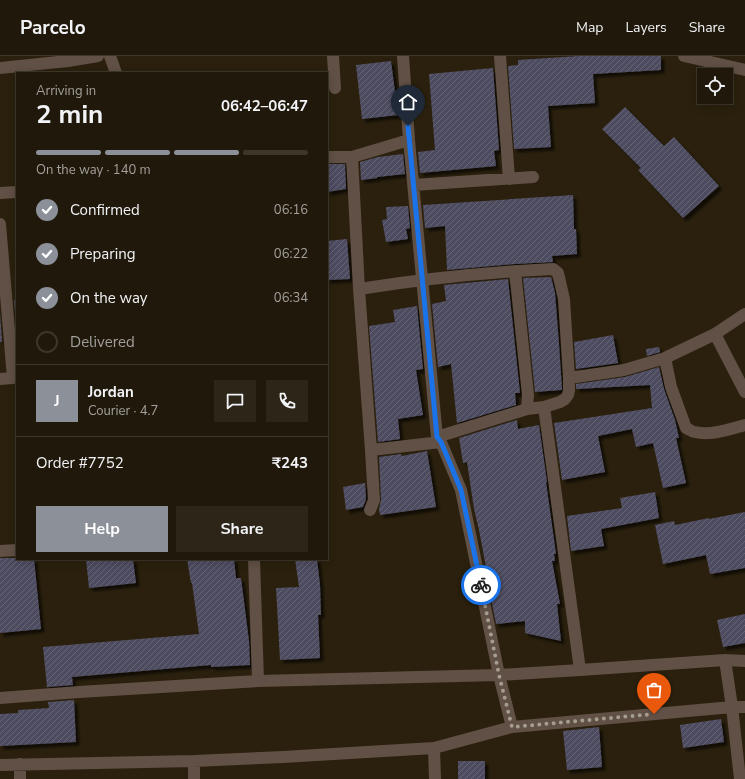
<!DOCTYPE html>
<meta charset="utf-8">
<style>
:root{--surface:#20180a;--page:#2d2518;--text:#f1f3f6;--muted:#a2a09c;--line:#3d372b;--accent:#8c9099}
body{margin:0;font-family:"Nunito Sans",sans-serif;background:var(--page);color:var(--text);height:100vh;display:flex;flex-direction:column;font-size:15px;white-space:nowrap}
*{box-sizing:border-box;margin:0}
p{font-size:13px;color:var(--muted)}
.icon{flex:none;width:22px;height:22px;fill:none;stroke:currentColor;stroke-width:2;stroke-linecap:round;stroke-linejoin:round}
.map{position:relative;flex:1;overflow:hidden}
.side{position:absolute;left:16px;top:16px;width:312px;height:488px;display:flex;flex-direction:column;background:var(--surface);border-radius:0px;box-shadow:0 2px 10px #0003,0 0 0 1px var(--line)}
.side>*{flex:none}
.buttons{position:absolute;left:697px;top:12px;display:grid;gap:8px}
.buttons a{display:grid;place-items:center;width:36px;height:36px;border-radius:0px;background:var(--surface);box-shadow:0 2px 10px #0003,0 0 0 1px var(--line);font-size:20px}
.pin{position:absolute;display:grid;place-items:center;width:34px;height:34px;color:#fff;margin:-41px -17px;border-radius:50% 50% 50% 0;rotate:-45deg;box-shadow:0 0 4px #0007}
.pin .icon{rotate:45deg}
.courier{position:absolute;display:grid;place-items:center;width:40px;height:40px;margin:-20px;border:3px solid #1a73e8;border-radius:50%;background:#fff;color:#222;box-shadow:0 1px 5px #0007}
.headline em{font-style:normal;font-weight:700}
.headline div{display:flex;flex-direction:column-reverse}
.headline{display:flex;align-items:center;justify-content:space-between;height:68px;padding:0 20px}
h1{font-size:26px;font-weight:700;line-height:30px}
.bar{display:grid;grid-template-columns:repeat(4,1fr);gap:6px 4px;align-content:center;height:48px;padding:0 20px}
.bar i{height:5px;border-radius:3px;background:var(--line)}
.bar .current{background:var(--accent)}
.bar p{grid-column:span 4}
.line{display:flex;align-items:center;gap:10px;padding:0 20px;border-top:1px solid var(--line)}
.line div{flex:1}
.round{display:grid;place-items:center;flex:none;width:42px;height:42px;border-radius:0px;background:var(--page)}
ol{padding:0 20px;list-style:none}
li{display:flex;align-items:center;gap:12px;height:44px}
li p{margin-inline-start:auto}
li .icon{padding:4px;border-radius:50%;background:var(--accent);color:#fff;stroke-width:4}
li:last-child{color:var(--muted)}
li i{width:22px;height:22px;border:2px solid var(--line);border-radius:50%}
.primary-button{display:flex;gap:8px;margin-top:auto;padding:8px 20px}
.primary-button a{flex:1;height:46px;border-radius:0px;background:var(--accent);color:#fff;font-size:16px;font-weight:700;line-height:46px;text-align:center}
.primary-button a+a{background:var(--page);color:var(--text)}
header{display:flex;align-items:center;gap:24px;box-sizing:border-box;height:56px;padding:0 20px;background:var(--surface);border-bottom:1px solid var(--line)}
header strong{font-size:19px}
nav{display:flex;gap:22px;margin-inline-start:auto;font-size:14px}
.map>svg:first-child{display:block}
</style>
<header>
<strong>Parcelo</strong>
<nav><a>Map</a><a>Layers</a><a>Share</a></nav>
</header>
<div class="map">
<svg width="745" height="723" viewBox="0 0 745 723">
<defs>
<pattern id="building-hatch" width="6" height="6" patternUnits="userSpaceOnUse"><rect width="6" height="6" fill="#4d4b60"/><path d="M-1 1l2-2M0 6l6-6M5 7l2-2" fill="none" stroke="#676576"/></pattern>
<filter id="shadow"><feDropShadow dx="3.5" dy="3.5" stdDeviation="1" flood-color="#0009"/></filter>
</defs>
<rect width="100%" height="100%" fill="#2a200d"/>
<path fill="url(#building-hatch)" filter="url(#shadow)" d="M579,0H661V14L593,18L595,47L548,50L551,91L514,93L508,10L518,9V4Z
M391,5L398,59L362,63L356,9Z
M493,12L499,94L494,95L496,110L420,117L418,96L435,94L429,18Z
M625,51L664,90L674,81L719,130L683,162L638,114L641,112L602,73Z
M403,98L405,118L377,121V122L361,124L360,106L378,101Z
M327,108H345L346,133L327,136Z
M573,139L574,173H576L577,198L552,200L553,206L515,208L447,214L445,170L425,172L423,149Z
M408,150L410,172L406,173L408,183L386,186L382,164L387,163L386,151Z
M347,183L350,223L327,224V185Z
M551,221L555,237L559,288L562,333L561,334L535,336L523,222Z
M508,223L520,337H515L516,349L457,367L451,308L438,311L432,248L446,245L444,229Z
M14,244H17V280Z
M417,250L423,313L416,314L423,359L398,363L400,383L378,386L369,270L395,266L393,254Z
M0,257L2,286H0Z
M613,279L618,307L576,313L574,286Z
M659,291L660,296L647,300L646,293Z
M659,311L664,333L675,364L679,382H676L686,427L663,432L653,387L636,391L632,373L598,380L605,416L562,424L554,367L652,352L650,329L576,333V328L625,321Z
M517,364L518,373L539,369L547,426H546L556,498H554L555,505H552L560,548H557L561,585L525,577V565L496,568L488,527H489L479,474L474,453L467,406L463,407L459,382Z
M427,395L436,451L380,459L379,453L381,444L379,401L401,398L402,400Z
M365,427L366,443L363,451L346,454L343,431Z
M655,436L659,462L601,473L604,490L571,495L567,460L622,452L620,442Z
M745,456V512L710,518L706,499L663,508L655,469L674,465L675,469L709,462V463Z
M0,502H17V503H34L41,573L0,577Z
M86,503H133L136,527L89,532Z
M187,503H234L236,522H241L249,585L250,609L211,611V609L72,621L73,629L47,631L43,591L199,578L192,527H191Z
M295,503H317L320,529L321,559H318L320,602L280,604L276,532L299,531Z
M745,558V587L723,591L717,564Z
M74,644L76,686L0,690V658L18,657V654L49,652L48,646Z
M721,663L724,686L683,692L680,669Z
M599,671L602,711L567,714L563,675Z
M458,705H485V723H458Z"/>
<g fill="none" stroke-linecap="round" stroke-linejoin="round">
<path stroke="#615045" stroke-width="12" d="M333,0L335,32"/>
<path stroke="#615045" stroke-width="12" d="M110,0L116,17
M403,0L409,84L437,381L441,386L461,434L499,619L512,671
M500,0L509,123
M684,0L745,14
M0,12L68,5L98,0
M327,101H352L409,84
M352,101L359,233L371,394L374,444L370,454
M414,129L533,121
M0,137L17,136
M0,168L13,322L0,323
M515,215L528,339L527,353
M359,233C423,223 488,216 553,213L558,217L564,243L569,322L624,314L665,302
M745,258L715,278L665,302L671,331L686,372C689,373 692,376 695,376C711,380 730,373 745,369
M715,278L745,336
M544,351L580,614
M437,381L527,353L544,351L560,346L565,343L568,339L569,334V322
M371,394L441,386
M0,495L17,494
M254,503L258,625
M725,604L732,651L740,723
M0,642L79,636L258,625L499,619L580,614L725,604L745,605
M434,692L435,723
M20,708V723
M0,709L194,705L283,701L434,692L512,671L732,651H745
M194,723V705"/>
</g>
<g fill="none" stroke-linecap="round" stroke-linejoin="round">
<path stroke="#a59d8e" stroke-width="4" stroke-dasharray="0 7.2" d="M481,529L499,619L512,671L654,658"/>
<path stroke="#1a73e8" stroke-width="5" d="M408,70L437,381L441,386L461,434L481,529"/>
</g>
</svg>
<div class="buttons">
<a><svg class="icon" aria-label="locate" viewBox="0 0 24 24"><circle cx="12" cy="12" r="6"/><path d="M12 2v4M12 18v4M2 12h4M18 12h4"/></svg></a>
</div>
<div class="pin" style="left:654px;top:658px;background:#ea580c"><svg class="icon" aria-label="bag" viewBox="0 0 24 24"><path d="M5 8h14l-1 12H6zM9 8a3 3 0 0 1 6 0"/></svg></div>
<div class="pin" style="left:408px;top:70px;background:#1f2937"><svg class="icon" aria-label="home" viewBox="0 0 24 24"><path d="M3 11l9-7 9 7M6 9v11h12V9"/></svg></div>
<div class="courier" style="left:481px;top:529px"><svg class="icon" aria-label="bike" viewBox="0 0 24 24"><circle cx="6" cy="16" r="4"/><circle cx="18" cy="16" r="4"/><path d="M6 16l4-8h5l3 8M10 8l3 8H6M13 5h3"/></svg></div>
<section class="side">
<div class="headline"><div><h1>2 min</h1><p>Arriving in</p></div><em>06:42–06:47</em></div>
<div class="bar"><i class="current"></i><i class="current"></i><i class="current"></i><i></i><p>On the way · 140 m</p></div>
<ol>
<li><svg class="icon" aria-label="check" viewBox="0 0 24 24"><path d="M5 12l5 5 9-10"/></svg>Confirmed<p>06:16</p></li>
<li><svg class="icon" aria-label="check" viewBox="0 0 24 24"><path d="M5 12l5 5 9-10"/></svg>Preparing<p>06:22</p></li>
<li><svg class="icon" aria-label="check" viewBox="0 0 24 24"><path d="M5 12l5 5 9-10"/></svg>On the way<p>06:34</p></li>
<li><i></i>Delivered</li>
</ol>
<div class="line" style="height:72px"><b class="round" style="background:var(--accent);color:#fff">J</b><div><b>Jordan</b><p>Courier · 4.7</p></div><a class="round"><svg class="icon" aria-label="chat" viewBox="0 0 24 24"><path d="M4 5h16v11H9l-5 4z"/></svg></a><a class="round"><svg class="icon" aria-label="phone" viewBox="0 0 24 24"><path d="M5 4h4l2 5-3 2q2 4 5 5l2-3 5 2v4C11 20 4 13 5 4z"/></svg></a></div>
<div class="line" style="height:52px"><div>Order #7752</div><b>₹243</b></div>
<div class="primary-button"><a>Help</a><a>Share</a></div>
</section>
</div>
